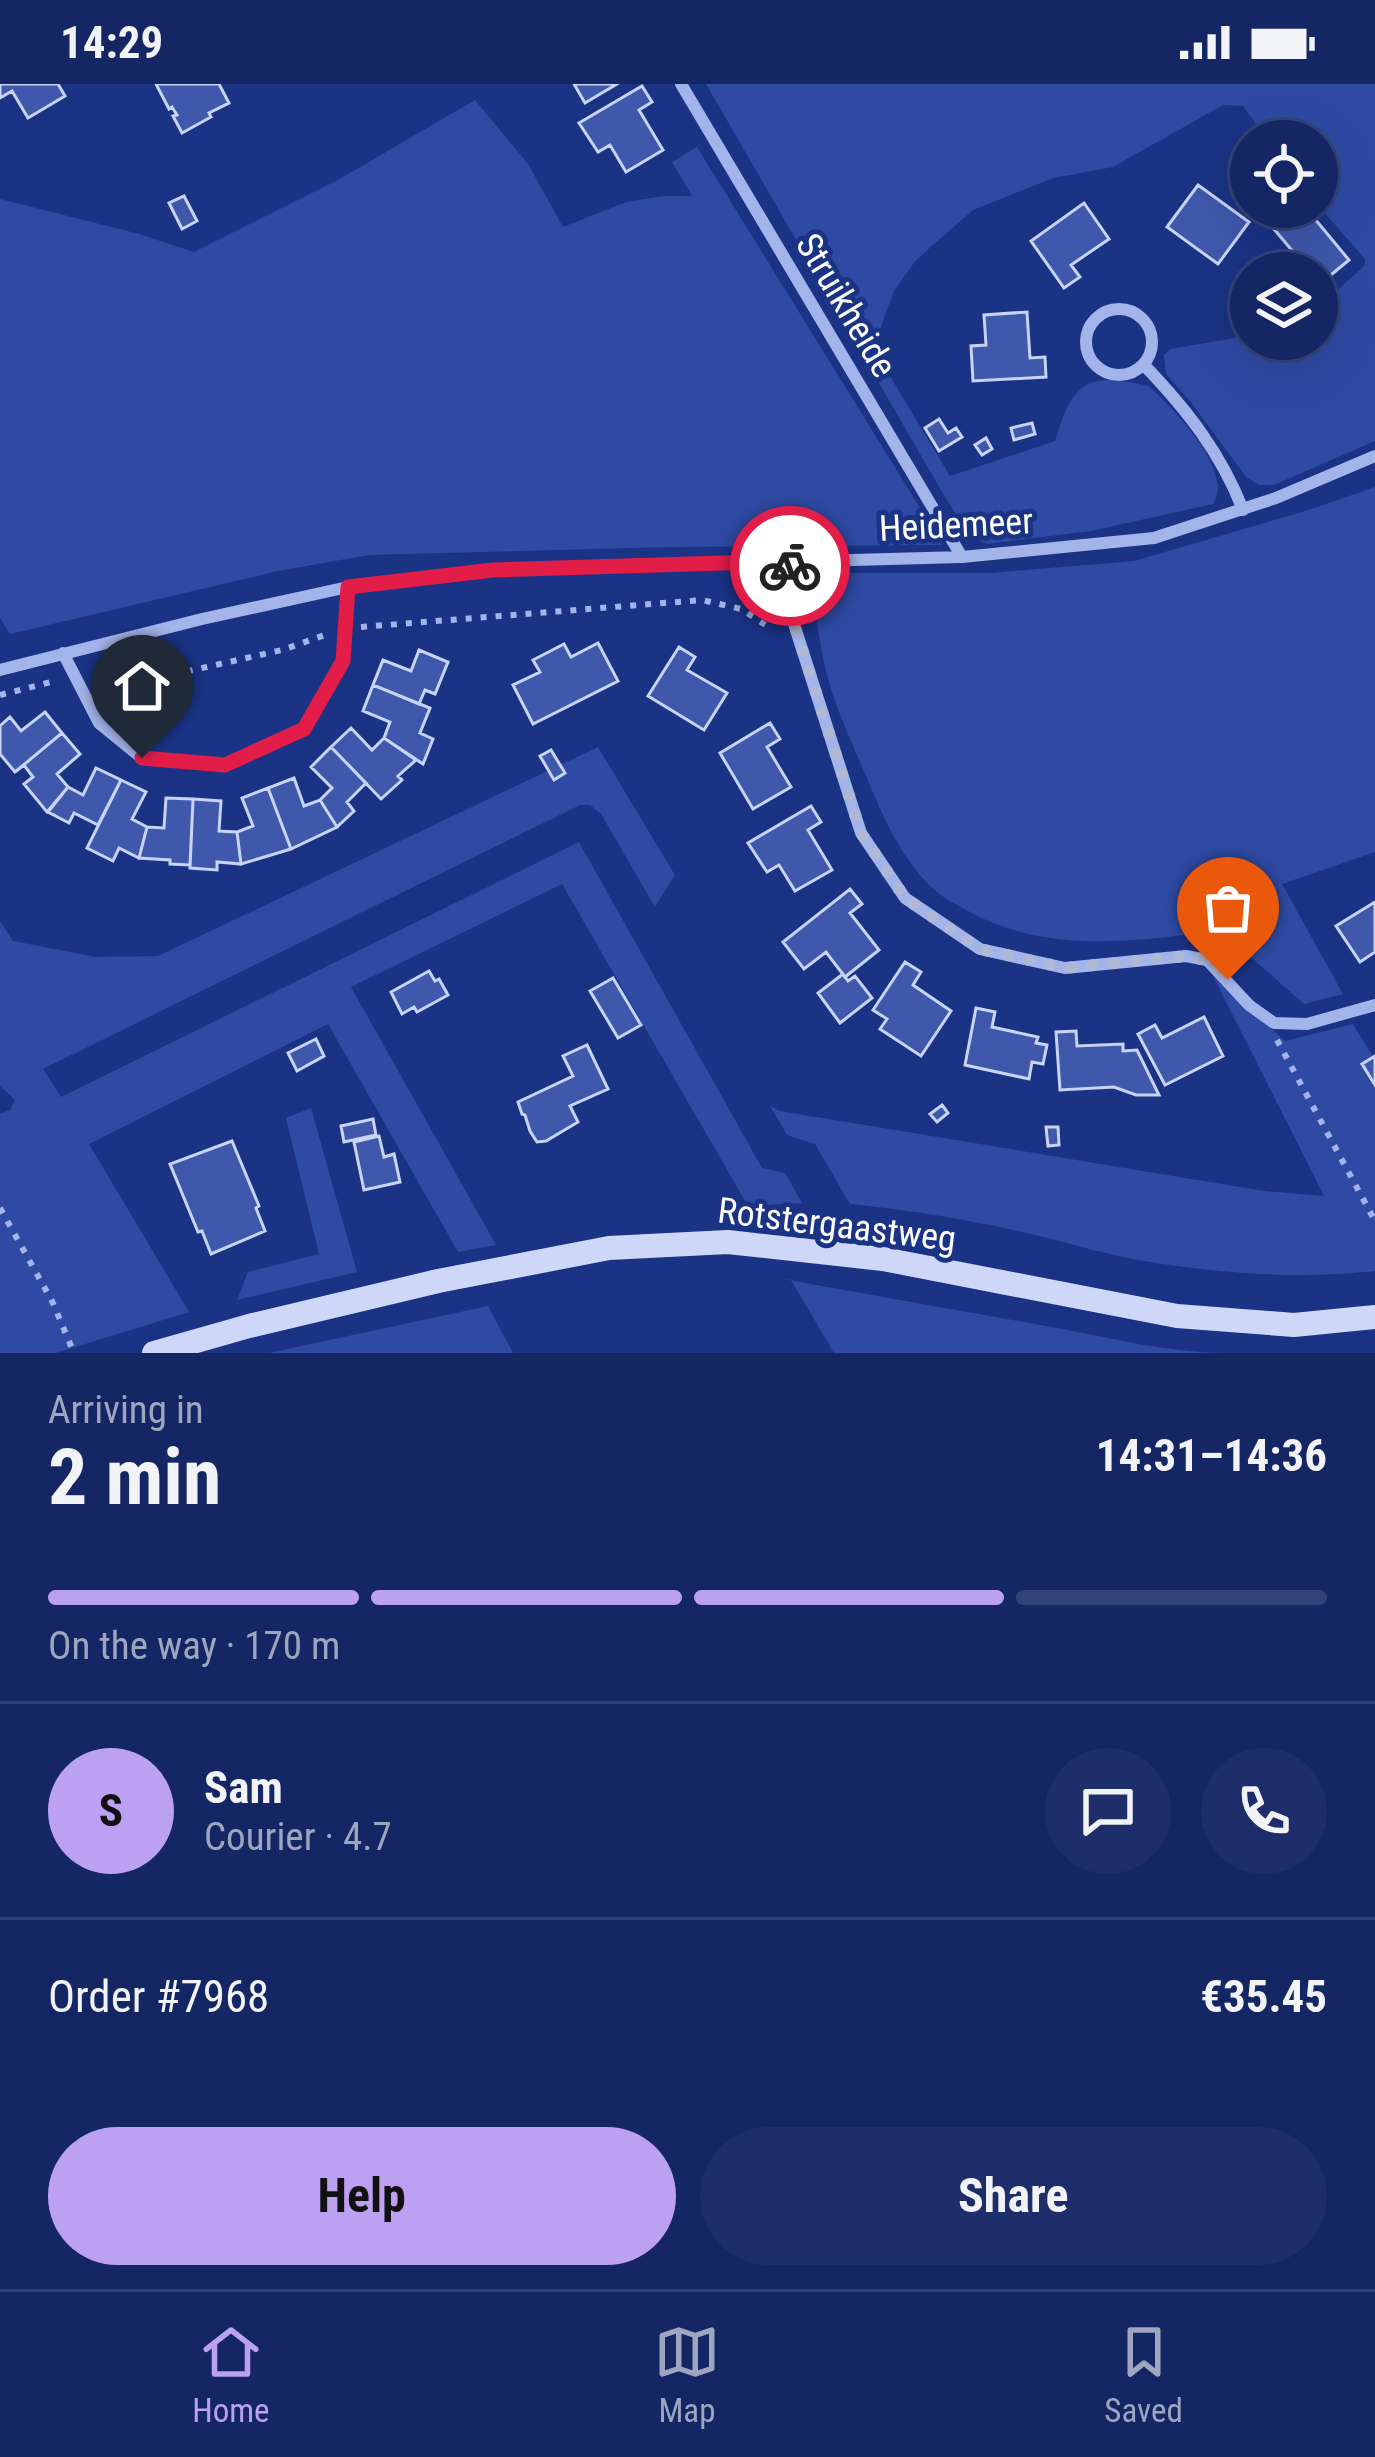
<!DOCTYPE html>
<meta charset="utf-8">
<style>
:root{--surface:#142664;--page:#1d2e6a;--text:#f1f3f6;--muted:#9da5bf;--line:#334378;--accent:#bca0f2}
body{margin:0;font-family:"Roboto Condensed",sans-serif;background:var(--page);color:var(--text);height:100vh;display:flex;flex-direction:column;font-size:45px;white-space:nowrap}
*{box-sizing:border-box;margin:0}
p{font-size:39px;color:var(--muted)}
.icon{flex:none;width:66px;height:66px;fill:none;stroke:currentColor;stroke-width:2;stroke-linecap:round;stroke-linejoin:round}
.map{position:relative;height:1269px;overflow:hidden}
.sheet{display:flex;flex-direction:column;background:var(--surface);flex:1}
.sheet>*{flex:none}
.fabs{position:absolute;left:1230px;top:36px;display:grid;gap:24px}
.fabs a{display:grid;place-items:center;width:108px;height:108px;border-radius:50%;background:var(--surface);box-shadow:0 12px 48px #0002,0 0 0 3px var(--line);font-size:60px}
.pin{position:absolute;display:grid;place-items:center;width:102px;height:102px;color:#fff;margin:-123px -51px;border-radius:50% 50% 50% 0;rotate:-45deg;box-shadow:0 0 12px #0007}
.pin .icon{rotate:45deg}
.courier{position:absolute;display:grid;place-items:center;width:120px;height:120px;margin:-60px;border:9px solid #e11d48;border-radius:50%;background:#fff;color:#222;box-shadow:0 3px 15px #0007}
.headline em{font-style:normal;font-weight:700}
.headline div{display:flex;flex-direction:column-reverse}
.headline{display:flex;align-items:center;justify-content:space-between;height:204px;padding:0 48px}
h1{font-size:78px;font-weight:700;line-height:90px}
.bar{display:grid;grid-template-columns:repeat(4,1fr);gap:18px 12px;align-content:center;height:144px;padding:0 48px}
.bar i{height:15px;border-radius:9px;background:var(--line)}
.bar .on{background:var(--accent)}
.bar p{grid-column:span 4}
.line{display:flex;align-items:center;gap:30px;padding:0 48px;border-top:3px solid var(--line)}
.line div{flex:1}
.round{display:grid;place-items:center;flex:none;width:126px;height:126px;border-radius:63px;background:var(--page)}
.cta{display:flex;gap:24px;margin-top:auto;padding:24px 48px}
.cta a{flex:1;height:138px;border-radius:72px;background:var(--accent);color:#111;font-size:48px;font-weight:700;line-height:138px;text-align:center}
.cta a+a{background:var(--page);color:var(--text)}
.status{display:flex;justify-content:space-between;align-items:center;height:84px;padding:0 60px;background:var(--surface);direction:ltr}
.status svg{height:33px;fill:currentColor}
.tab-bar{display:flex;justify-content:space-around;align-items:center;height:168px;border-top:3px solid var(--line);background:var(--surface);font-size:33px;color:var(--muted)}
.tab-bar a{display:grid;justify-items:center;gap:6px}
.tab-bar .on{color:var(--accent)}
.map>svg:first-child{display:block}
</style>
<div class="status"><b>14:29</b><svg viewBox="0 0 49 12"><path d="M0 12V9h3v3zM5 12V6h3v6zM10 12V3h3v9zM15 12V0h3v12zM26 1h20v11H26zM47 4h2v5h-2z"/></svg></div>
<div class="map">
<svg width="1375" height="1269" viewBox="0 0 1375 1269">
<rect width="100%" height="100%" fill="#1b3385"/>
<path fill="#2e4aa3" d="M706,0H1375V357L1274,401H1259L1246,393L1190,317L1166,290L1164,271L1171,265L1251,251V255H1317V225L1365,181V175L1317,120V57H1268L1243,22L1223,21L1113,83L1053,94L973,126L916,176L894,207L873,264L950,392L1055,357C1073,298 1085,287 1149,302C1173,325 1235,386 1213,420L1091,447L986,460C963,448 952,423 938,401Z
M475,16L528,80L563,143L626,118L662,112H692L672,78L697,63L943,461L670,463L369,471L278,487L10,550L0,534V115L139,150L194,168L338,96Z
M1375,403V768L1282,800L1343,910L1304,920L1220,846C1137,858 1045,870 968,827C958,821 946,816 937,808C902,778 884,734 866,692C853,661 838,630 829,598C819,562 815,526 811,489H989L1134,477L1309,426Z
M598,663L675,791L655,823L601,730L590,721H580L43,985L61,1013L579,758L762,1084L785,1089L802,1119L748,1122L562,800L351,903L496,1161L458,1168L328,940L89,1060L189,1228L56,1269H0V1030L10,1026L15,1016L0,1002V837L13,857L96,873L158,872Z
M1213,892L1285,957L1353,940L1375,976V1187C1296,1196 1216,1189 1138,1176C1099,1169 1060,1156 1022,1148C965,1135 908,1126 850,1120L815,1060L787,1051L770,1022L780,1027L1264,1107L1324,1112Z
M311,1024L357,1188L237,1216L248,1188L319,1170L286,1034Z
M775,1194L794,1197C881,1213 969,1228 1057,1244C1111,1254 1166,1268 1221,1269H834L791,1196Z
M488,1222L513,1269H269Z"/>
<path fill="#3f58ac" stroke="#c8d3f8" stroke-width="3" d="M0,0H58L65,12L28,34L12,7L0,14Z
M156,0H219L229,19L209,29L211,33L182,49L173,32L177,31L172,23L169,25Z
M574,0H617L585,19Z
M642,2L652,18L639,26L663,66L626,88L610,61L598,68L579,39Z
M1198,101L1249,138L1218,180L1167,143Z
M184,112L197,137L182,145L169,119Z
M1084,119L1109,155L1071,181L1080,193L1064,204L1031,157Z
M1286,123H1305L1349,176L1320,200L1317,189H1311L1268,138Z
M1027,228L1030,274L1045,273L1046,293L973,297L971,262L986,261L984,231Z
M939,335L948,349L956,344L962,353L939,367L925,344Z
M1032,339L1035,350L1014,356L1011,344Z
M986,354L992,365L982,371L975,361Z
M598,559L618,597L533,640L513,601L540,588L533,576L564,560L571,573Z
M679,563L695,573L687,586L727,609L704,646L648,612Z
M419,566L448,578L435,610L425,606L419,620L373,601L383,576L411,587Z
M373,601L430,624L420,649L433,655L423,680L384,654L390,638L363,627Z
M45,628L62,649L15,688L0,670V642L10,633L21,647Z
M770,639L780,655L767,663L791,703L753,725L720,669Z
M351,644L372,666L384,654L416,676L398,692L402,696L381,715L331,663Z
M62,649L80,670L57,690L68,703L47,728L24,700L33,693L24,681L15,688Z
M331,663L366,699L347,718L354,727L337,743L320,716L332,704L311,683Z
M551,666L565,689L554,696L540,672Z
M96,684L121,696L98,741L74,729L69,739L48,728L68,703L83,711Z
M294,694L304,722L320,716L337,743L291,765L268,704Z
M121,696L146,708L132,735L147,743L139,774L119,764L113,777L87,764Z
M268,704L291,765L241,780L237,748L253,742L242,714Z
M166,714L193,715L190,781L170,780V776L139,774L147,743L164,744Z
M193,715L221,717L219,747L237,748L241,780L217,778V786L190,784Z
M811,722L821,738L808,746L832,786L795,807L779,781L767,788L748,759Z
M850,805L862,820L850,829L879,866L845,893L826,868L804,885L783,858Z
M1375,818V868L1360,878L1336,842Z
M905,878L921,888L913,901L951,927L921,972L880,945L887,935L873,926Z
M429,887L435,897L439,895L448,911L417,928L414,923L402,930L391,908Z
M843,890L848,897L855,892L872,914L840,939L818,909Z
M613,894L641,941L618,954L590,907Z
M976,924L995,928L992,943L1038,953L1036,959L1047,961L1043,980L1032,978L1029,995L965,981Z
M1204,933L1223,972L1165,1001L1138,950L1155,941L1162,954Z
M1076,947L1077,962L1123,960V967L1137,966L1159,1011H1136L1114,1003L1060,1006L1056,948Z
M316,955L324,972L297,987L288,969Z
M587,961L608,1005L570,1022L578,1038L546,1057L537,1058L530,1047L525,1031L522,1030L518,1018L573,992L563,972Z
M1375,972V1001L1362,980Z
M942,1021L948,1029L937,1038L930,1030Z
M373,1035L376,1051L344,1058L341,1042Z
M1046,1043H1058L1059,1061L1048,1062Z
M379,1052L384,1073L394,1070L400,1098L364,1106L354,1058Z
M232,1057L259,1122L256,1124L265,1147L211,1170L202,1147L198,1148L170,1080Z"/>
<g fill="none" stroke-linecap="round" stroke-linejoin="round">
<path stroke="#a3b4eb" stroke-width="6" stroke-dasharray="6 9" stroke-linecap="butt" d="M361,543L702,516L741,525L767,542L773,541
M97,591L180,589L282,566L325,551
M0,611L55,597
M1277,956L1375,1137
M0,1124L52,1217L74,1269"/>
<path stroke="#a3b4eb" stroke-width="12" d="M681,0L962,473
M1086 258a33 33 0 1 1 66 0a33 33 0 1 1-66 0Z
M1145,282C1187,326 1221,369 1243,426
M790,477L794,540L861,749L905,814L980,865L1065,884L1186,872L1207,876L1249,921L1274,939L1307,940L1375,921
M63,569L99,639L142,674L225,681L304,645L343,577L348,503
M0,586L202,535L348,503L492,486L962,473L1154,454L1276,414L1375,372"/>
<path stroke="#cfd7f8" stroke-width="24" d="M154,1269L249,1242L438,1197L609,1164L728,1158L883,1175L1177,1232L1294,1241L1375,1233"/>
</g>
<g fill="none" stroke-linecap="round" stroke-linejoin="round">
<path stroke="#afb8d4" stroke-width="12" stroke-dasharray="0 21.6" d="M790,482L794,540L861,749L905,814L980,865L1065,884L1186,872L1207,876L1228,896"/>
<path stroke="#e11d48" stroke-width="15" d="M142,674L225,681L304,645L343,577L348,503L493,486L790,477V482"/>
</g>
<g text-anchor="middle" stroke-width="10" stroke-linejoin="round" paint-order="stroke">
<g font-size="36" fill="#fff" stroke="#1b3385">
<text transform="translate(847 221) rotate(59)" y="13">Struikheide</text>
<text transform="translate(956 440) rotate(-3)" y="13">Heidemeer</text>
<text transform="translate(837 1140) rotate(7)" y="13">Rotstergaastweg</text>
</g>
</g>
</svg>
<div class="fabs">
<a><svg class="icon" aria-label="locate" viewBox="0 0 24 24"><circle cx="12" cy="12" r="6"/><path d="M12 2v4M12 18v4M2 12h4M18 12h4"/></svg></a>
<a><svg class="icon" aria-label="layers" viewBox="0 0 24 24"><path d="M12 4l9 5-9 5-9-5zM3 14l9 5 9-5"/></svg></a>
</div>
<div class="pin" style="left:1228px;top:896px;background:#ea580c"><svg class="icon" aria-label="bag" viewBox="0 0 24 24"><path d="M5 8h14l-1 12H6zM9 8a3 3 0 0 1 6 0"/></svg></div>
<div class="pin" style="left:142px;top:674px;background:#1f2937"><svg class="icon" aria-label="home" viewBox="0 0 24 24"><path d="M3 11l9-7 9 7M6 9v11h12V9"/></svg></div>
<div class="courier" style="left:790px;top:482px"><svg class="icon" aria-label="bike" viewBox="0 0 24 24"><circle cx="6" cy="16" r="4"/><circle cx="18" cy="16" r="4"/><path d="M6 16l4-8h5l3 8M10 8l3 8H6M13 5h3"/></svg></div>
</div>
<section class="sheet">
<div class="headline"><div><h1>2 min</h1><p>Arriving in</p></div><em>14:31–14:36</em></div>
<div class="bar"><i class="on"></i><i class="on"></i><i class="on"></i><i></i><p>On the way · 170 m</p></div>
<div class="line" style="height:216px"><b class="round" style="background:var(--accent);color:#111">S</b><div><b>Sam</b><p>Courier · 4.7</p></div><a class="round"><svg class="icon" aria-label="chat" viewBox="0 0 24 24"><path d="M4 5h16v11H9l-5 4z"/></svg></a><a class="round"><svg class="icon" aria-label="phone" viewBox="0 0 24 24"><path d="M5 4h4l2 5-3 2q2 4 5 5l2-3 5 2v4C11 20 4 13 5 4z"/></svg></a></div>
<div class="line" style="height:156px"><div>Order #7968</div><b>€35.45</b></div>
<div class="cta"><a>Help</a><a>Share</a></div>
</section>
<nav class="tab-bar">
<a class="on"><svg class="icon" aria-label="home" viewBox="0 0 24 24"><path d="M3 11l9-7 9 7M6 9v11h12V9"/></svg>Home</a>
<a><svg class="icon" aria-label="map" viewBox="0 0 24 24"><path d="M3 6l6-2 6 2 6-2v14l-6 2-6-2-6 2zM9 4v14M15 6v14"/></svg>Map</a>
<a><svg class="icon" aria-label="saved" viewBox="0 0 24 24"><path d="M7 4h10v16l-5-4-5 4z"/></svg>Saved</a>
</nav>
